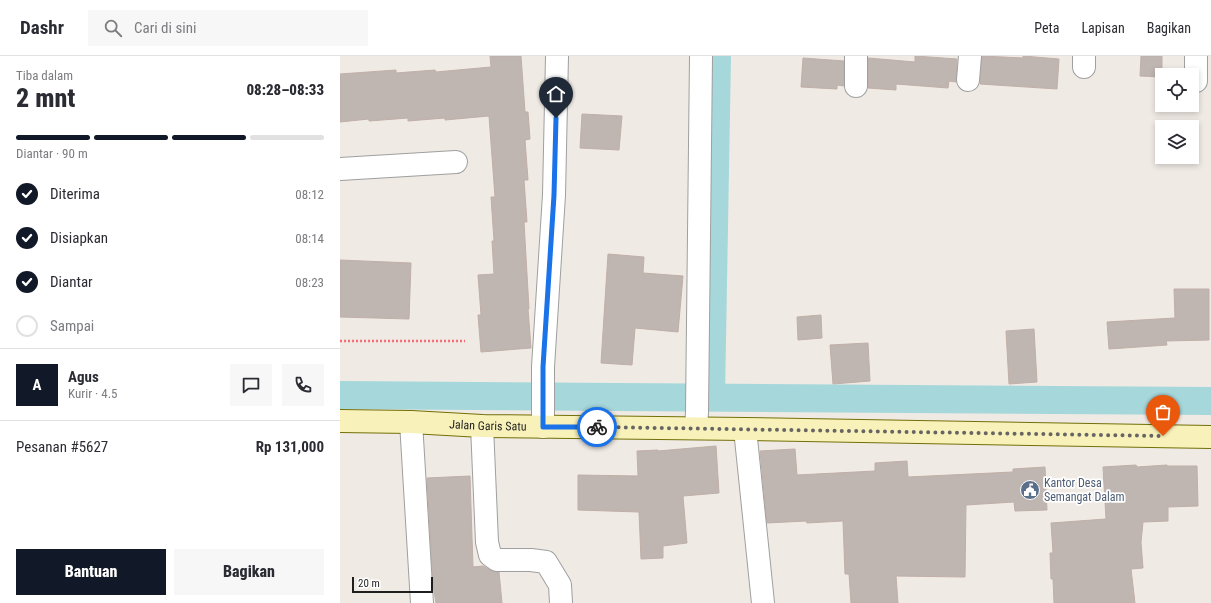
<!DOCTYPE html>
<html lang="id">
<meta charset="utf-8">
<style>
:root{--surface:#fff;--page:#f7f7f7;--text:#2b2b33;--muted:#7c7c81;--line:#e1e1e2;--accent:#111827}
body{margin:0;font-family:"Roboto Condensed",sans-serif;background:var(--page);color:var(--text);height:100vh;display:flex;flex-direction:column;font-size:15px;white-space:nowrap}
*{box-sizing:border-box;margin:0}
p{font-size:13px;color:var(--muted)}
.icon{flex:none;width:22px;height:22px;fill:none;stroke:currentColor;stroke-width:2;stroke-linecap:round;stroke-linejoin:round}
.map{position:relative;flex:1;overflow:hidden}
.sheet{display:flex;flex-direction:column;background:var(--surface);width:340px}
.sheet>*{flex:none}
.fabs{position:absolute;left:815px;top:12px;display:grid;gap:8px}
.fabs a{display:grid;place-items:center;width:44px;height:44px;border-radius:0px;background:var(--surface);box-shadow:0 2px 6px #0003;font-size:20px}
.scale{position:absolute;left:12px;bottom:10px;width:81px;box-sizing:border-box;padding-left:4px;border:2px solid #1e1e1e;border-top:0;font-size:11px;line-height:14px;white-space:nowrap;color:#1e1e1e;-webkit-text-stroke:3px #fff;paint-order:stroke}
.pin{position:absolute;display:grid;place-items:center;width:34px;height:34px;color:#fff;margin:-41px -17px;border-radius:50% 50% 50% 0;rotate:-45deg;box-shadow:0 0 4px #0007}
.pin .icon{rotate:45deg}
.courier{position:absolute;display:grid;place-items:center;width:40px;height:40px;margin:-20px;border:3px solid #1a73e8;border-radius:50%;background:#fff;color:#222;box-shadow:0 1px 5px #0007}
.summary em{font-style:normal;font-weight:800}
.summary div{display:flex;flex-direction:column-reverse}
.summary{display:flex;align-items:center;justify-content:space-between;height:68px;padding:0 16px}
h1{font-size:26px;font-weight:800;line-height:30px}
.bar{display:grid;grid-template-columns:repeat(4,1fr);gap:6px 4px;align-content:center;height:48px;padding:0 16px}
.bar i{height:5px;border-radius:3px;background:var(--line)}
.bar .selected{background:var(--accent)}
.bar p{grid-column:span 4}
.line{display:flex;align-items:center;gap:10px;padding:0 16px;border-top:1px solid var(--line)}
.line div{flex:1}
.round{display:grid;place-items:center;flex:none;width:42px;height:42px;border-radius:0px;background:var(--page)}
ol{padding:0 16px;list-style:none}
li{display:flex;align-items:center;gap:12px;height:44px}
li p{margin-inline-start:auto}
li .icon{padding:4px;border-radius:50%;background:var(--accent);color:#fff;stroke-width:4}
li:last-child{color:var(--muted)}
li i{width:22px;height:22px;border:2px solid var(--line);border-radius:50%}
.cta{display:flex;gap:8px;margin-top:auto;padding:8px 16px}
.cta a{flex:1;height:46px;border-radius:0px;background:var(--accent);color:#fff;font-size:16px;font-weight:800;line-height:46px;text-align:center}
.cta a+a{background:var(--page);color:var(--text)}
header{display:flex;align-items:center;gap:24px;box-sizing:border-box;height:56px;padding:0 20px;background:var(--surface);border-bottom:1px solid var(--line)}
header strong{font-size:19px}
nav{display:flex;gap:22px;margin-inline-start:auto;font-size:14px}
.search{width:280px;height:36px;background:var(--page);display:flex;align-items:center;gap:10px;box-sizing:border-box;padding:0 14px;border-radius:0px;color:var(--muted);font-size:15px}
main{display:flex;flex:1;min-height:0}
.map>svg:first-child{display:block}
</style>
<header>
<strong>Dashr</strong>
<div class="search"><svg class="icon" aria-label="search" viewBox="0 0 24 24"><circle cx="10" cy="10" r="6"/><path d="M15 15l6 6"/></svg>Cari di sini</div>
<nav><a>Peta</a><a>Lapisan</a><a>Bagikan</a></nav>
</header>
<main>
<section class="sheet">
<div class="summary"><div><h1>2 mnt</h1><p>Tiba dalam</p></div><em>08:28–08:33</em></div>
<div class="bar"><i class="selected"></i><i class="selected"></i><i class="selected"></i><i></i><p>Diantar · 90 m</p></div>
<ol>
<li><svg class="icon" aria-label="check" viewBox="0 0 24 24"><path d="M5 12l5 5 9-10"/></svg>Diterima<p>08:12</p></li>
<li><svg class="icon" aria-label="check" viewBox="0 0 24 24"><path d="M5 12l5 5 9-10"/></svg>Disiapkan<p>08:14</p></li>
<li><svg class="icon" aria-label="check" viewBox="0 0 24 24"><path d="M5 12l5 5 9-10"/></svg>Diantar<p>08:23</p></li>
<li><i></i>Sampai</li>
</ol>
<div class="line" style="height:72px"><b class="round" style="background:var(--accent);color:#fff">A</b><div><b>Agus</b><p>Kurir · 4.5</p></div><a class="round"><svg class="icon" aria-label="chat" viewBox="0 0 24 24"><path d="M4 5h16v11H9l-5 4z"/></svg></a><a class="round"><svg class="icon" aria-label="phone" viewBox="0 0 24 24"><path d="M5 4h4l2 5-3 2q2 4 5 5l2-3 5 2v4C11 20 4 13 5 4z"/></svg></a></div>
<div class="line" style="height:52px"><div>Pesanan #5627</div><b>Rp 131,000</b></div>
<div class="cta"><a>Bantuan</a><a>Bagikan</a></div>
</section>
<div class="map">
<svg width="871" height="547" viewBox="0 0 871 547">
<rect width="100%" height="100%" fill="#efeae4"/>
<g fill="none" stroke-linecap="round" stroke-linejoin="round">
<path stroke="#a6d7db" stroke-width="28" d="M0,339L871,345
M371,341L377,0"/>
</g>
<path fill="#bfb5b1" stroke="#c0afa7" d="M150,0H181L185,56H188L190,83L185,84L188,124H184L187,166H184L189,253H188L191,292L141,296L138,259H141L138,219L154,218L152,185H154L151,141H155L149,60L105,64V62L68,65V62L29,65V63L0,66V18L56,14V17L95,14L96,16L151,11Z
M575,0L617,3L616,26L609,25L608,32L556,28V34L528,32V2L575,6Z
M642,0L683,2V0L719,3L717,33L640,28Z
M801,0H822V21L800,20Z
M463,2L504,5V30L497,29V33L461,31Z
M242,58L282,60L279,94L240,92Z
M268,198L304,201L303,217L343,220L338,276L295,272L292,309L261,307Z
M0,204L71,207L69,263L0,261Z
M834,233H869V284L826,285L827,289L769,293L767,266L835,262Z
M481,259L482,282L458,284L457,261Z
M694,273L697,326L669,328L666,275Z
M528,287L530,325L493,328L490,289Z
M376,390L379,437L343,440L347,487L323,490V502L301,503L299,456L238,454V419L298,420L297,395L318,394V395Z
M455,393L457,419L535,415V407L567,405L568,421L673,416V413L705,411L707,454L675,455L674,446L626,449L625,521L556,520L558,547H511L509,518H505L503,465L467,467L466,465L427,467L420,395Z
M796,409L797,411L827,409V410H857L858,450L828,451V465L803,466L801,486L803,512L791,513L795,547H714L713,523H711L710,497H713L711,467L766,463L763,411Z
M130,420L133,511L143,510L150,514L159,516L162,547H96L93,528L87,422Z"/>
<g fill="none" stroke-linecap="round" stroke-linejoin="round">
<g stroke="#9f9f9f" stroke-width="24">
<path id="street" d="M744,11V0
M628,24L630,0
M856,25V0
M516,30V0
M0,113L116,106
M71,366L82,547
M142,370L147,486L150,499L157,504H191L206,506L220,529L221,547
M203,371V311L214,139L217,0
M356,372L357,356L361,0
M405,373L423,547"/>
</g>
<g stroke="#736f08" stroke-width="24">
<g id="secondary">
<path id="s1" d="M0,365L71,366L142,370L405,373L871,381"/>
</g>
</g>
<path stroke="#f66e74" stroke-width="2.5" stroke-dasharray="2 2" stroke-linecap="butt" d="M0,285H125"/>
<use href="#street" stroke="#fff" stroke-width="22"/>
<use href="#secondary" stroke="#f8f2ba" stroke-width="22"/>
</g>
<g fill="none" stroke-linecap="round" stroke-linejoin="round">
<path stroke="#676563" stroke-width="4" stroke-dasharray="0 7.2" d="M257,371L823,380"/>
<path stroke="#1a73e8" stroke-width="5" d="M216,62L214,139L203,311V371H257"/>
</g>
<defs>
<g id="civic-disc" transform="scale(1)"><circle r="9.5" fill="#5c6f8a" stroke="#fff"/><path d="M-.6-6.5H3V-4.5H.6V-3L4-1V1h2V6H-6V1h2V-1L-.6-3ZM-1.2 2.5V6h2.4V2.5Z" fill="#fff"/></g>
</defs>
<g fill-rule="evenodd">
<use href="#civic-disc" x="690" y="434"/>
</g>
<g text-anchor="middle" stroke-width="3.5" stroke-linejoin="round" paint-order="stroke">
<g font-size="12" fill="#1e1e1e" stroke="#fff">
<text dy="4" stroke="none"><textPath href="#s1" startOffset="148">Jalan Garis Satu</textPath></text>
</g>
<g font-size="12" fill="#4e5e75" stroke="#fff" text-anchor="start">
<text x="704" y="431">Kantor Desa<tspan x="704" dy="14">Semangat Dalam</tspan></text>
</g>
</g>
</svg>
<div class="fabs">
<a><svg class="icon" aria-label="locate" viewBox="0 0 24 24"><circle cx="12" cy="12" r="6"/><path d="M12 2v4M12 18v4M2 12h4M18 12h4"/></svg></a>
<a><svg class="icon" aria-label="layers" viewBox="0 0 24 24"><path d="M12 4l9 5-9 5-9-5zM3 14l9 5 9-5"/></svg></a>
</div>
<div class="scale">20 m</div>
<div class="pin" style="left:823px;top:380px;background:#ea580c"><svg class="icon" aria-label="bag" viewBox="0 0 24 24"><path d="M5 8h14l-1 12H6zM9 8a3 3 0 0 1 6 0"/></svg></div>
<div class="pin" style="left:216px;top:62px;background:#1f2937"><svg class="icon" aria-label="home" viewBox="0 0 24 24"><path d="M3 11l9-7 9 7M6 9v11h12V9"/></svg></div>
<div class="courier" style="left:257px;top:371px"><svg class="icon" aria-label="bike" viewBox="0 0 24 24"><circle cx="6" cy="16" r="4"/><circle cx="18" cy="16" r="4"/><path d="M6 16l4-8h5l3 8M10 8l3 8H6M13 5h3"/></svg></div>
</div>
</main>
